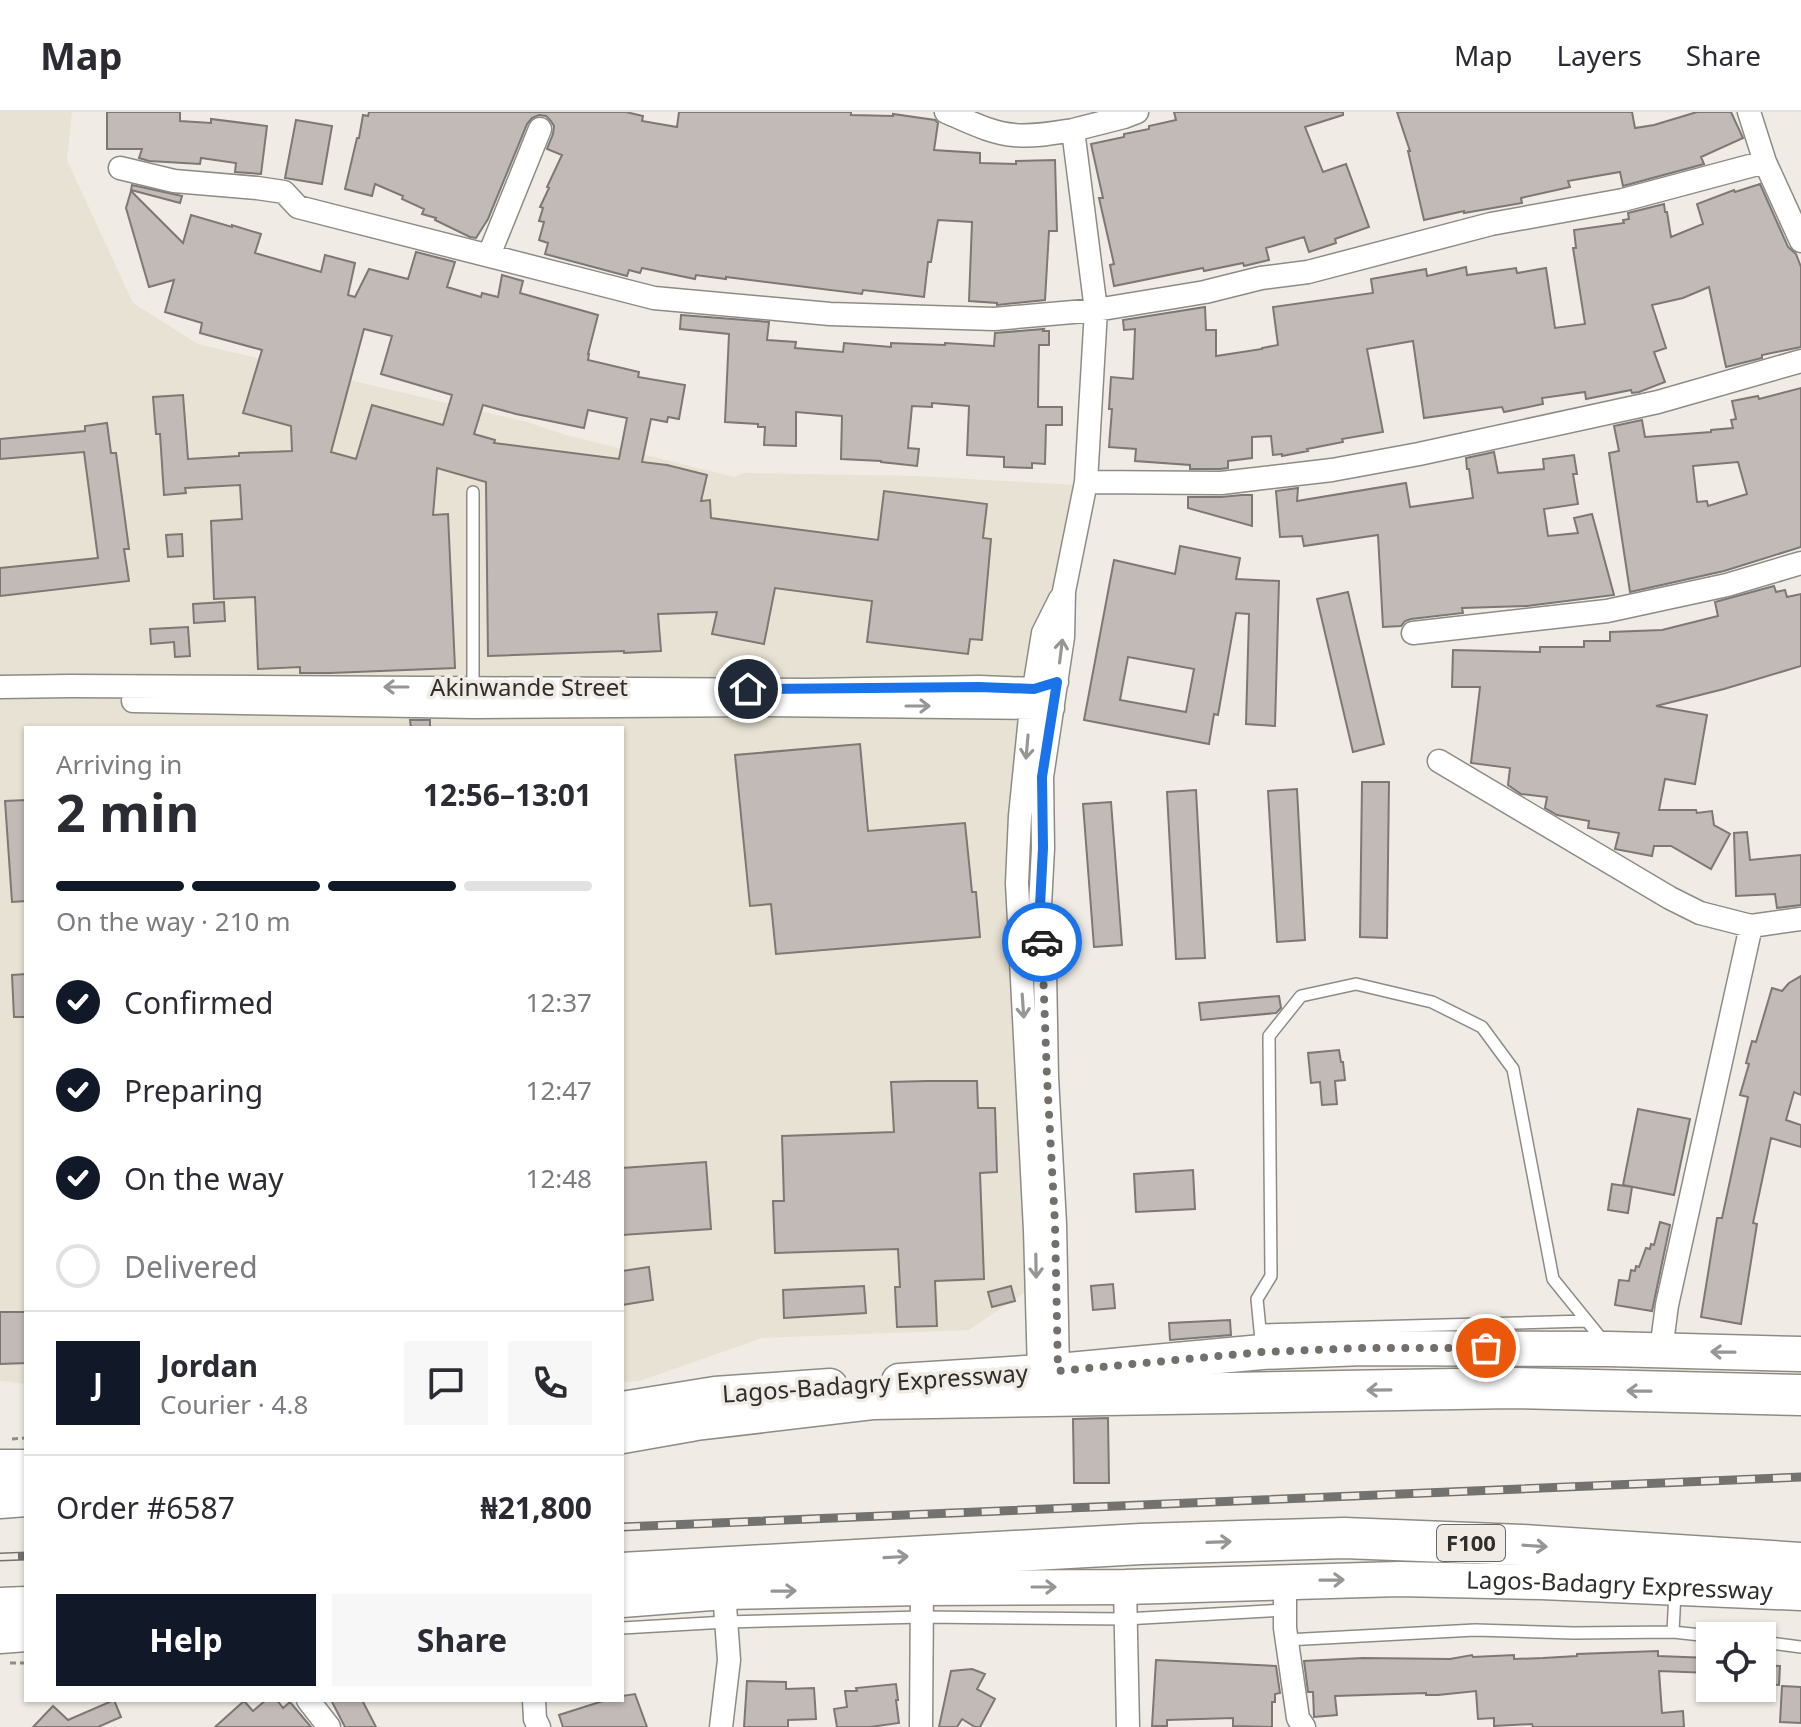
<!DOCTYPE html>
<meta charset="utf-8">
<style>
:root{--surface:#fff;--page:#f7f7f7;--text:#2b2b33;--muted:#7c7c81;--line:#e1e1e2;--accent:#111827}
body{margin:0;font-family:"Noto Sans",sans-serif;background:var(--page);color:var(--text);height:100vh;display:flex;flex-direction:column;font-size:30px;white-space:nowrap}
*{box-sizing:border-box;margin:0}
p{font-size:26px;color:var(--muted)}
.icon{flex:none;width:44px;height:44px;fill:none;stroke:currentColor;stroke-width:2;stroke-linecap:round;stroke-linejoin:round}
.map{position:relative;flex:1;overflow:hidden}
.panel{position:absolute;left:24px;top:614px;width:600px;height:976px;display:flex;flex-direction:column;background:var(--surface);border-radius:0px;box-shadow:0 2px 6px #0004}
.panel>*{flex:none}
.buttons{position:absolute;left:1696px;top:1510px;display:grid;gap:16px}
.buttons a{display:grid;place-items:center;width:80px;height:80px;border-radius:0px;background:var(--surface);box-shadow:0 2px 6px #0004;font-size:40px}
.pin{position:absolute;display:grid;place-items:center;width:68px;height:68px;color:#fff;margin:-34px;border:4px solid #fff;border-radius:50%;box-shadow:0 2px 8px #0007}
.courier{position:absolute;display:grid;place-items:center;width:80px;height:80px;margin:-40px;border:6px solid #1a73e8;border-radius:50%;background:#fff;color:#222;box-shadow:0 2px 10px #0007}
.head em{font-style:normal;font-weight:700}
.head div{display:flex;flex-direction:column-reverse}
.head{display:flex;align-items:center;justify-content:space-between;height:136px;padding:0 32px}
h1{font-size:52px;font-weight:700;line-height:60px}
.bar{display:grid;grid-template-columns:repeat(4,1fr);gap:12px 8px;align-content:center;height:96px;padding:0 32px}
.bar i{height:10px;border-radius:6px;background:var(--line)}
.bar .selected{background:var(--accent)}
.bar p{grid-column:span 4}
.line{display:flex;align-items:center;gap:20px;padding:0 32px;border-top:2px solid var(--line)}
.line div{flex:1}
.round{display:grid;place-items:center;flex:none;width:84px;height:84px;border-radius:0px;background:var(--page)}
ol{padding:0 32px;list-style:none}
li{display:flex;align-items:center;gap:24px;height:88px}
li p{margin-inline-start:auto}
li .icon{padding:8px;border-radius:50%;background:var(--accent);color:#fff;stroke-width:4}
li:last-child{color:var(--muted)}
li i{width:44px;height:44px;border:4px solid var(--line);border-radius:50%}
.cta{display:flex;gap:16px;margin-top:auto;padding:16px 32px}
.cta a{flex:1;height:92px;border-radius:0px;background:var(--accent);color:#fff;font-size:32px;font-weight:700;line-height:92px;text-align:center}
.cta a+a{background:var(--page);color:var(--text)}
header{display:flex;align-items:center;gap:48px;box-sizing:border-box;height:112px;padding:0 40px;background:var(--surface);border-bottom:2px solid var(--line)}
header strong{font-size:38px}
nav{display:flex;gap:44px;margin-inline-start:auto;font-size:28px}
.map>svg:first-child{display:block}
</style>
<header>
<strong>Map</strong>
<nav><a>Map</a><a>Layers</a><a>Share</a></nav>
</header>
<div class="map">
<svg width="1801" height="1615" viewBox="0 0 1801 1615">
<rect width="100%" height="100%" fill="#f0ece5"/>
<path fill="#e8e2d4" d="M0,0H72L67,48L133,191L198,232L527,310L566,323L734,365L743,361L917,364L1094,374L1044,594L1052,1162L969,1218L762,1226L640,1269L622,1270V616H26V1272L0,1269Z"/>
<path fill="#c1bab6" stroke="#7e7773" stroke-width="2" fill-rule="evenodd" d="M107,0H180V9L211,11V7L267,14L261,62L235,60L236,51L201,46L200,52L149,49L139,46L142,37H107Z
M369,0H626L643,4L642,9L677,15L679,0H851V3L893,4V2L935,8L938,11L934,38L980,41V51L1016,52V49L1055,48L1057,119H1049L1045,188L997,193V191L969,189L972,110L938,108L931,150H928L924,185L863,178L862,182L726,165V167L696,163L695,167L642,156L640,161L629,158L627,164L545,142L548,131L539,128L544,110L539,109L543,96L540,95L549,76L547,75L562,43L547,37L553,22L554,14L551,9L546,4L539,3L532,6L527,12L488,107L476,126L470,125L435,108L436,106L422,102L424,97L402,87L403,84L375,72L372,84L345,77L357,26H359L363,3L368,4Z
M1174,0H1343V3L1305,15L1323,60L1346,52L1369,115L1335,127L1336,131L1309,140L1304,125L1266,136L1269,148L1244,154L1243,151L1204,159L1203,156L1114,174L1110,153L1114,152L1099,86H1103L1091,32L1124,25V22L1149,17V14L1176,8Z
M1397,0H1632L1635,16L1654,13L1697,0H1731L1743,26L1701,45L1704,52L1623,74L1620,60L1568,69L1570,75L1521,86L1522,91L1464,101V99L1424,108L1408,39H1410Z
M296,8L332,14L322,72L285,66Z
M1760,72L1788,135L1796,142L1801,155V235L1762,243V246L1726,255L1709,175L1683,186L1652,193L1666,236L1654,240L1665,270L1639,280L1632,281L1631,278L1586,287L1585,280L1542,286L1543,292L1504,300L1502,295L1424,306L1413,229L1367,237L1383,320L1342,327L1343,330L1307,337L1308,339L1282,344V342L1273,343L1271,324L1252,325V346L1228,349V356L1220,357H1190V353L1135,349L1136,337L1109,335L1112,297H1109L1111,265L1133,267L1135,217L1124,218L1123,208L1205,195L1206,218H1216V244L1262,237V236L1278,233L1273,195L1373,181L1371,167L1426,157L1427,164L1466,155L1467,163L1516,156L1517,161L1546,156L1555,216L1585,212L1573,136H1576L1574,118L1624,111L1623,108L1629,107L1628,101L1664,92L1665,100H1667L1671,125L1703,112L1697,92L1734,78L1735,80Z
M132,73L182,84L180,91L131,78Z
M131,79L183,131L191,103L232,115V113L261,122L255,141L321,160L325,143L355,151L348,183L355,185L369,157L408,167L416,140L455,150L447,175L481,185L482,181L498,185L502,163L523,169L520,181L598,203L588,242H589L588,248L639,260L638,265L685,273L679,307L668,305L667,310L651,307L642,350L667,353L707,363L701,389L710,388L711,406L878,428L884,379L987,392L983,426L991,427L982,528L970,527L968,542L867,530L872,489L775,476L764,532L712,522L717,500L658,502L661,539L624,541V539L488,544L486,370L437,356L433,403L448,402L455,556L330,561H300V555L258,557L255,485L214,487L211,409L242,407L240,373L185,376L186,381L164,383L160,322H156L153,285L183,283L188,347L239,344V341L292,339L291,314L243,301L262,238L200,221L202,211L165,200L174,168L149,175L126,96ZM364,217L392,224L381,262L452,283L443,313L372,293L356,347L331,340ZM483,293L516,302L584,316L588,298L627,306L619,347L494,331L495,328L474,322Z
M681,203L769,210L767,228L796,230L795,236L843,240L844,231L891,235V231L945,233V231L994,234L995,221L1044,217L1043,219H1049V233H1039L1038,295H1062V313H1046L1045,352L1032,351V356L1004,355V345L967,343L969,294L932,291V295L912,294L908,336L919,337L917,354L881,350V349L841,347L842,304L796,300V334L764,333L765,315H758V312L725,310L729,222L680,217Z
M1801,276V435L1724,459L1630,480L1609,341L1619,339L1614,314L1642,308L1645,325L1711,320V318L1733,316L1731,308L1736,307L1732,289L1758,284L1759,287ZM1738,350L1747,382L1708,394L1707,389L1697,390L1693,354Z
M107,311L111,341H116L129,437H124L129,469L0,484V456L98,446L84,340L0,347V327L85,319V314Z
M1494,340L1498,361L1544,357L1543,347L1574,343L1577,362H1573L1578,392L1544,397L1548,424L1578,421L1574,406L1592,402L1614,483L1527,494L1462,496L1463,501L1411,507L1405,509L1401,514L1383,515L1378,423L1304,434L1302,424L1280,425L1276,379L1298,376L1297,389L1406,371L1410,395L1473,386L1469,357H1467L1466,346Z
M1242,383H1252V414L1188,396V385H1221Z
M182,422L183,444L168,445L166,423Z
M1180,434L1240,446L1236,467L1279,469L1275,614L1246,612L1249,502L1236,501L1218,603L1214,602L1209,632L1084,608L1114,448L1175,462ZM1128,545L1194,557L1186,600L1120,588Z
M1774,474L1776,480L1785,478L1787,485L1801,482V554L1724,577L1656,594L1707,603L1695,672L1665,667L1659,698H1696L1697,701L1712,699L1714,713L1730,722L1711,757L1671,734H1654L1652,744L1615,737L1619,721L1588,716L1589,709L1557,703L1545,696L1547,685L1521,682L1508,673L1510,656L1471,651L1480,575H1452L1453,538L1540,540V535H1584V529H1610V520L1662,518L1718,504L1715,490Z
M1348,480L1384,632L1353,640L1317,487Z
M224,490L225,509L194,511L193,492Z
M188,515L190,544L175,545L174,530L151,532L150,517Z
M410,608H430V616H411Z
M860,632L868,719L965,711L972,780H976L980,825L776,842L771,792L750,794L735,643Z
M1362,670H1389L1387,826L1360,825Z
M1297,677L1305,828L1277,830L1268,679Z
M1196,678L1205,846L1176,847L1167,680Z
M26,688V789L12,790L5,689Z
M1111,690L1122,833L1094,835L1083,692Z
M1747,720L1750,748L1801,743V793L1777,796L1775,782L1736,784L1734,721Z
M26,862V905H14L12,863Z
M1801,864V983L1794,980L1786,1008L1801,1013V1035L1771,1026L1753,1111L1757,1112L1741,1212L1701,1205L1717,1106H1722L1748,985L1740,983L1749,952L1746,951L1752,929L1756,930L1772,876L1782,879L1789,871Z
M1279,884L1281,896L1276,901L1201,908L1199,891Z
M1339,938L1341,950H1343L1345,968L1335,969L1337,992L1322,993L1320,970L1311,971L1308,941Z
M927,969H977L978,996H995L997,1060L980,1061L984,1167L935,1169L937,1214L897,1215L895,1175H900L898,1137L775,1141L773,1089H784L782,1024L894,1020L891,970Z
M1638,997L1690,1007L1674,1083L1623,1073Z
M706,1050L711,1117L622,1123V1056Z
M1193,1058L1195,1097L1136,1100L1134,1062Z
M1612,1072L1632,1075L1628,1101L1608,1098Z
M1660,1110L1670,1113L1652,1199L1615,1193L1619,1168L1629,1169L1631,1158L1635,1159L1636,1154L1639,1155L1646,1136L1650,1137L1651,1132L1654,1133Z
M649,1155L653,1188L622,1193V1159Z
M1113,1172L1115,1196L1093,1198L1091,1174Z
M864,1174L866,1201L784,1206L783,1178Z
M1011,1174L1015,1189L992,1195L988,1180Z
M0,1200H26V1251L0,1252Z
M1230,1208L1231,1223L1170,1228L1169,1211Z
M1108,1306L1109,1371H1074L1073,1307Z
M1658,1539V1544L1710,1546V1561L1659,1559L1662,1601L1683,1599L1684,1615H1533L1532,1612L1494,1614V1606L1478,1607L1476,1579L1438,1583H1426V1581L1335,1584L1337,1603L1314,1605L1313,1580H1308L1304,1549L1363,1546L1450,1547L1472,1543L1473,1545L1514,1543V1547L1543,1546L1577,1544V1542Z
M1156,1548L1276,1554L1280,1581L1275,1582V1590H1272V1615L1233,1614V1606L1167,1608V1614H1152Z
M1762,1553L1780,1554L1779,1573L1762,1572Z
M972,1557L985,1562L977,1577L995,1587L980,1615H975L962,1607L957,1615H939L951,1559Z
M747,1569L786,1570V1577L814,1576L816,1607L788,1608V1615H744Z
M896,1572L898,1588H896L899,1611L870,1615H837L834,1597L847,1595L845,1579H857L856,1576Z
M1782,1574L1801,1575V1611L1780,1610Z
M635,1582L647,1615H563L559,1603L606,1588H622V1584Z
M114,1588L121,1605L98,1615H33L53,1594L68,1608Z
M266,1588H277L283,1596L290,1590L311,1615H215L244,1589L253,1599Z
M331,1588H362L376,1615H345Z"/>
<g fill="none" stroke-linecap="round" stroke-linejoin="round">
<g stroke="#8e8b85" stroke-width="14">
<path id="lane" d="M473,580V380
M1261,1218L1585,1209
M1262,1238L1257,1187L1271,1164L1269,924L1301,884L1356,872L1432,890L1482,915L1513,957L1553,1167L1604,1230
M622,1516L726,1510L922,1505L1125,1507L1285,1498
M1673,1520L1675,1480
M1286,1528L1475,1518L1573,1521L1673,1520L1710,1524
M1762,1530L1801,1535"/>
</g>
<g stroke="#8e8b85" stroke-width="25">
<path id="street" d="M946,0C968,9 990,21 1014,23C1034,25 1054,21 1073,18
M1749,0L1765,50L1801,129
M120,56L174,69L257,76L284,80L298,95L654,186L830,202L994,207L1096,198L1205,180L1261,166L1308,160L1491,112L1623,88L1765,50
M489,143L540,17
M1086,370L1221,371L1332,358L1419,342L1658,290L1801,249
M1413,521L1607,499L1727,473L1801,451
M0,575L70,574L808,578L979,575L1034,577L1057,570
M133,589L474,595L763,593L1053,596
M1439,649L1670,786L1700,801L1751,814L1801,807
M1661,1238L1667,1193L1751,814
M1058,1259L1055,1112L1047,965L1045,858L1040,794L1043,736L1042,665L1063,525L1064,479L1086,370L1096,198L1073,18L1124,5L1137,0
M1039,1260L1035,1118L1017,771L1020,704L1031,595L1043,521L1060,487
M1285,1469V1516L1298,1606L1304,1615
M1125,1475L1128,1615
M308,1588L329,1615
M534,1588L535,1607L539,1615
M721,1615L729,1548L724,1480
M921,1615L922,1476"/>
</g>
<g stroke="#8e8b85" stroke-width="37">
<g id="primary">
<path d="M899,1269L1058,1259L1262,1240L1363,1236L1609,1237L1801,1242"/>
<path d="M622,1297L715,1282L830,1274"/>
<path d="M0,1355H26"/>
<path id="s1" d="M622,1488L724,1480L922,1476L1125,1475L1399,1467L1541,1470L1801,1481"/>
<path d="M0,1524L26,1522"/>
</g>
</g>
<g stroke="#8e8b85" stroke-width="43">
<path id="highway" d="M622,1321L696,1308L874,1287L1512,1276L1801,1283
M0,1386L26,1384
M622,1461L1141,1432L1344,1426L1522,1433L1801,1451
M0,1496L26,1495"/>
</g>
<path stroke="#8f8d88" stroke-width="3" stroke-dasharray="6 4" stroke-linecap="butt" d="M12,1327L26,1326
M10,1551H26"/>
<use href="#lane" stroke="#fff" stroke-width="11"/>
<use href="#street" stroke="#fff" stroke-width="22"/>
<use href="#primary" stroke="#fff" stroke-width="34"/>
<use href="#highway" stroke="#fff" stroke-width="40"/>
<g stroke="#74726e" stroke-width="9">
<path id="rail" d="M622,1415L1801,1365
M0,1445L26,1444"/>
</g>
<use href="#rail" stroke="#f0ece5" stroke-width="6" stroke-dasharray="18" stroke-linecap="butt"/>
</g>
<defs><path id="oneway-shaft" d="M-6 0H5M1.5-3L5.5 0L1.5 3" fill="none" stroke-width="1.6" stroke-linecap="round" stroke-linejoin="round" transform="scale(2)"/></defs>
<g stroke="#979695">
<use href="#oneway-shaft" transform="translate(1061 539) rotate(-83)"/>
<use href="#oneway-shaft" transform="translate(396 575) rotate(-180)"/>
<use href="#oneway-shaft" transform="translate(918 594)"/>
<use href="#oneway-shaft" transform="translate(1027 635) rotate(95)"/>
<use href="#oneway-shaft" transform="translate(1023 894) rotate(86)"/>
<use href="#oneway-shaft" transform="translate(1036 1154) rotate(89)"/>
<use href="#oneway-shaft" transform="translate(1723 1240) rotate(-179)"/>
<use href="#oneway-shaft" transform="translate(1379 1278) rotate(179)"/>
<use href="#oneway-shaft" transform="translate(1639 1279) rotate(-179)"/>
<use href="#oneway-shaft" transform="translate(1219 1430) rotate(-2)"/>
<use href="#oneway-shaft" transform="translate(1535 1434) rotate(4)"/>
<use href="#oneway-shaft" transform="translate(896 1445) rotate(-3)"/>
<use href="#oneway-shaft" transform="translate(1332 1468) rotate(-1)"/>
<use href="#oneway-shaft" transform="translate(1044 1475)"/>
<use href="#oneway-shaft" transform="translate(784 1479) rotate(-1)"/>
</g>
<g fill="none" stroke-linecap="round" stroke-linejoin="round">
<path stroke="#73706c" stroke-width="8" stroke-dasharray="0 14.4" d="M1042,830L1047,965L1055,1112L1058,1259L1262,1240L1363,1236H1486"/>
<path stroke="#1a73e8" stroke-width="10" d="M748,577L979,575L1034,577L1057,570L1042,665L1043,736L1040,794L1042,830"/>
</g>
<g text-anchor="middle" stroke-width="7" stroke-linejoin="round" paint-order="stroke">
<rect fill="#f0ece5" stroke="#696763" stroke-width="2" x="1437" y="1413" width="68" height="36" rx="6"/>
<g font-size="22" font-weight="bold" fill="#2f2e2b">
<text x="1471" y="1439">F100</text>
</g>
<g font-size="24" fill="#2f2e2b" stroke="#f0ece5">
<text x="529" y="584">Akinwande Street</text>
<text transform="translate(875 1272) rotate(-4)" y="8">Lagos-Badagry Expressway</text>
<text dy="8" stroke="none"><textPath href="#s1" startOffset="998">Lagos-Badagry Expressway</textPath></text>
</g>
</g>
</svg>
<div class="buttons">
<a><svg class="icon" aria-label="locate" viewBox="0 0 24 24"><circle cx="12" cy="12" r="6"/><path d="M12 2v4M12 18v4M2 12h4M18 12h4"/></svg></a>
</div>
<div class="pin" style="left:1486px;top:1236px;background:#ea580c"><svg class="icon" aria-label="bag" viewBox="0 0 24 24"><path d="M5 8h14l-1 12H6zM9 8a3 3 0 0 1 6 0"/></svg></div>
<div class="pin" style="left:748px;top:577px;background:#1f2937"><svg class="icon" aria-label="home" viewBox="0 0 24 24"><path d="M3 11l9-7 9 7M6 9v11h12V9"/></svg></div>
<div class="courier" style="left:1042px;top:830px"><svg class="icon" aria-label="car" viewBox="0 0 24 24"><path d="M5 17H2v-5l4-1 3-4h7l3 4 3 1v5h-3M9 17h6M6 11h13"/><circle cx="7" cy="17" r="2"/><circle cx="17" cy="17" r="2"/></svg></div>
<section class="panel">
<div class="head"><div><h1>2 min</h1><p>Arriving in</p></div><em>12:56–13:01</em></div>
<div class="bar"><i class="selected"></i><i class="selected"></i><i class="selected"></i><i></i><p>On the way · 210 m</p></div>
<ol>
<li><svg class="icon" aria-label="check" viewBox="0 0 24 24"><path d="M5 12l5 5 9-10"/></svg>Confirmed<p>12:37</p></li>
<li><svg class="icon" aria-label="check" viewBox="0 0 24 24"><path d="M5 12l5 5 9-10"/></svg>Preparing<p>12:47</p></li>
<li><svg class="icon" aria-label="check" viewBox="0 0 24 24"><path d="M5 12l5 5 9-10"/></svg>On the way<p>12:48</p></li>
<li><i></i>Delivered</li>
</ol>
<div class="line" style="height:144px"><b class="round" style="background:var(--accent);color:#fff">J</b><div><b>Jordan</b><p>Courier · 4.8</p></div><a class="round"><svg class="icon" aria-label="chat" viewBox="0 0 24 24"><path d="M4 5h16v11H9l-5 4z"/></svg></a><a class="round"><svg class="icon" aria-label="phone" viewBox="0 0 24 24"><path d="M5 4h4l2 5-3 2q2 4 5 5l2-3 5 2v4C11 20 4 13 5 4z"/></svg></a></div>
<div class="line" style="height:104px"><div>Order #6587</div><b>₦21,800</b></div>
<div class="cta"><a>Help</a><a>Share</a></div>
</section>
</div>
